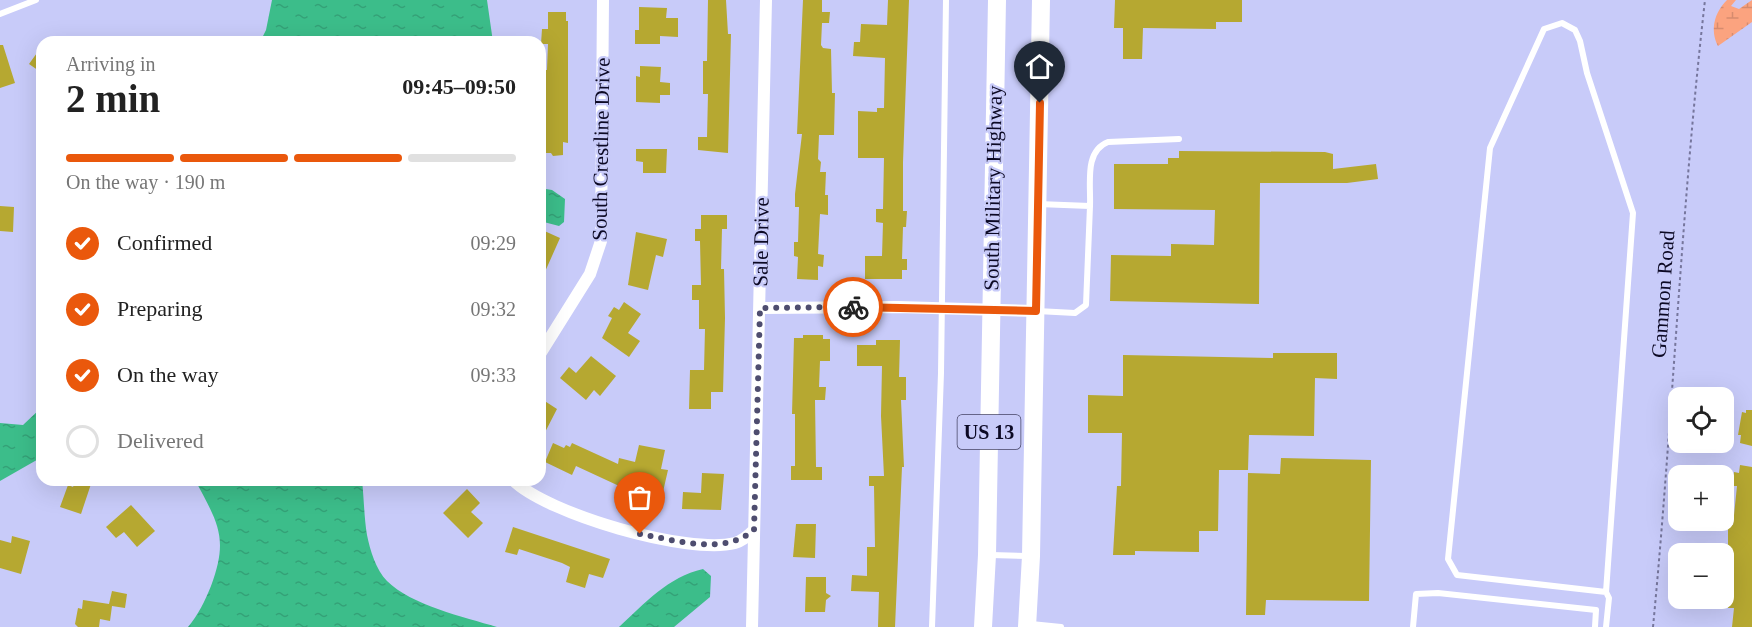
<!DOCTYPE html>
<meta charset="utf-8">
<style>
:root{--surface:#fff;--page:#f6f6f6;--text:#222;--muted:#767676;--line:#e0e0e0;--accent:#ea580c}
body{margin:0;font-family:Georgia,serif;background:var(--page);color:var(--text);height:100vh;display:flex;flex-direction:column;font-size:22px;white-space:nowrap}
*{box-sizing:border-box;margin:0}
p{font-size:20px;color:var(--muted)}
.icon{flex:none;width:33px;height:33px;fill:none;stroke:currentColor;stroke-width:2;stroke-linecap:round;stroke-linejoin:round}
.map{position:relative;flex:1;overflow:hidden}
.side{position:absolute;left:36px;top:36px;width:510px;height:450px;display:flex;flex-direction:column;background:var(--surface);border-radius:18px;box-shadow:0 6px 24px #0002}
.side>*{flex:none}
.fabs{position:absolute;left:1668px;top:387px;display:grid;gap:12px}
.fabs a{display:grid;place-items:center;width:66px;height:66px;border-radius:12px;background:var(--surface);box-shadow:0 6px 24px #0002;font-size:30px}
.pin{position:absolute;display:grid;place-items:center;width:51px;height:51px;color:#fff;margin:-62px -26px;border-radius:50% 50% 50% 0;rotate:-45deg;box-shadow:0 0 6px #0007}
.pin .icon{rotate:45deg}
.courier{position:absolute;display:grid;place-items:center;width:60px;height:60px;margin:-30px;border:4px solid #ea580c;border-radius:50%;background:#fff;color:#222;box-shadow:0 2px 8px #0007}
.head em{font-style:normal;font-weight:800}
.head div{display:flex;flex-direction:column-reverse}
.head{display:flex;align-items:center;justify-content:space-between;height:102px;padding:0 30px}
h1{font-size:39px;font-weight:800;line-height:45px}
.bar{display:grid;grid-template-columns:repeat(4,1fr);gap:9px 6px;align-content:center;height:72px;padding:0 30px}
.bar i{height:8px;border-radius:4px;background:var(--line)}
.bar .selected{background:var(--accent)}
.bar p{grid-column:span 4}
ol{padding:0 30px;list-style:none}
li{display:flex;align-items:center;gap:18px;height:66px}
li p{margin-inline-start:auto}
li .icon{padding:6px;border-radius:50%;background:var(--accent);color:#fff;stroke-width:4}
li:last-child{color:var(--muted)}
li i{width:33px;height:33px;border:3px solid var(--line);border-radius:50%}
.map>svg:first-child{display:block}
</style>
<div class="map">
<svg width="1752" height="627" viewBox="0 0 1752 627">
<defs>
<pattern id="wetland-marsh" width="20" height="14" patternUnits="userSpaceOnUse" patternTransform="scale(1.5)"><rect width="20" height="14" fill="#fba37f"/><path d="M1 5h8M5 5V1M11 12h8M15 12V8" fill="none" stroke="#d68b6e"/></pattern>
<pattern id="water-ripples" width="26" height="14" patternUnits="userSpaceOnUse" patternTransform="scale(1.5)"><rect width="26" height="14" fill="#3cbd8a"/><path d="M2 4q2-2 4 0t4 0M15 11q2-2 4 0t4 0" fill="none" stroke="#34a177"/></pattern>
</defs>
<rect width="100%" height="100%" fill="#c8cbf9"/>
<path fill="url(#wetland-marsh)" d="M1727,0H1736L1731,6L1739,9L1752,0V22L1718,46C1710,30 1714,13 1727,0Z"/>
<path fill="url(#water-ripples)" d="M272,0H487L493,42H260L266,30Z
M540,188L552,190L565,199L564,222L559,226L540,221Z
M42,407V457L0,481V423L23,425Z
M195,480H362C364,498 364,517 367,535C370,550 376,570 387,581C411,605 464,617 497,627H188C198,615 205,601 211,586C229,538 218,523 195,480Z
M703,569L711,576L710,597L674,627H619C645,603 668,577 703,569Z"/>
<path fill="#b6a831" d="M708,0H726L728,34H731L728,153L698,150V137H707L708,94H703V61H707Z
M803,0H822V12H830L829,23H822L821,45L823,48L831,49L832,93H835L834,135H819L818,159L821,162L820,172H826L825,195H828V215L820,214L818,254L824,255L823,267L818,266V280L797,279L798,257L794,256V242H798L799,207H795V194L802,134H797Z
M888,0H909L903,162V211H907L906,227H903L902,259H907V270H902V279H865V256H882L883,223L876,222V209H883L884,158H858V111L877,112V108H884L885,58L853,56L854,42H860L861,24L887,25Z
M1115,0H1242V22H1216V29L1143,28L1142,59H1123V28H1114Z
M639,7L667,8L666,18H678V37L660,36V44H635V30H639Z
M548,12H566V21H568V143L563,142V155L553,156L551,153H540V70H547L548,44H541L542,29H548Z
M0,45H3L15,83L0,88Z
M42,46V73L29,64Z
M640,66L661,67L660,82L670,83V95H660V103L636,102V76L640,77Z
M636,149H667L666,173H643V162L636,161Z
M1179,151L1325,152L1333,154V169L1376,164L1378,179L1347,183H1260L1259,304L1110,301L1111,255L1171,256V244L1214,245L1215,210L1114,209V164H1168V158H1179Z
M0,206L14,207L13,232L0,231Z
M701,215H727V229H722L721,269H724L725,318L723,392H711V409H689L690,370H704L705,329H699V300H692V285H701L700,241H695V229H701Z
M540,229L560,238L540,283Z
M636,232L667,239L663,257L656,255L648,290L628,285Z
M624,302L641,314L628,333L640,341L629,357L602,338L612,318L608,316L614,307L619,310Z
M803,335H823V339H830V361H820L819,387H826L825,400H815L816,467H822V480H791V466H795V414H792L794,338H803Z
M876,340H900L899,377H906V400H901L904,467H902L895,627H878L879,592L851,591L852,575L867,576V547H875L874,486H869V476H884L881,416L882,366H857V345H876Z
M1273,353H1337V379L1315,378L1314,436L1249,435L1248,470H1219L1218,531H1199V552L1135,551V555H1113L1117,486H1121L1122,433H1088V395L1123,396V355L1273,358Z
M591,356L616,376L600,396L594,390L586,400L560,378L569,367L576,373Z
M540,398L557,409L540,442Z
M1746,410H1752V446L1740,443L1741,435H1738L1742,412L1746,413Z
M553,443L564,448L566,445L570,447L572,443L618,464L619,458L635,462L639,445L665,450L661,469L668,470L662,496L617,485L576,466L572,475L545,462Z
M1281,458L1371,460L1369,601L1266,600L1265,615H1246L1248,473L1280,474Z
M1740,465L1752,467V627H1732L1734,608H1728V584H1731L1734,555H1728V525H1733L1737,486H1733L1734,472L1739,473Z
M702,473L724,474L721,510L682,509L683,492L701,493Z
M76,480L91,484L81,514L60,507L68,485L73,487Z
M467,489L480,503L471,512L483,523L468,538L443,513Z
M131,505L155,531L137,547L124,532L116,538L106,527Z
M796,524H816L815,558L793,557Z
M513,527L610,559L603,578L589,574L585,588L566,582L570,567L562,563L519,549L517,555L505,552Z
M12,536L30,541L21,574L0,568V540L11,543Z
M806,577H826V593L831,596L826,600L825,612H805Z
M112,591L127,594L125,608L112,606L110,621L100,619L99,627H78L75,624L78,608L82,609L83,600L109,604Z"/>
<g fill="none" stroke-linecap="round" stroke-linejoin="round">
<path stroke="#76769c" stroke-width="2" stroke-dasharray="3 3" stroke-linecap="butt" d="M1653,627C1673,418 1681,209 1705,0"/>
<path stroke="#fff" stroke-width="6" d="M0,14L36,0
M1038,204L1090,206C1091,184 1084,151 1108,142L1179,139
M1037,311L1075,313L1086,305L1090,206
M991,555L1028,556
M1606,592L1457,575L1448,559L1490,148L1544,29L1562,23L1575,30L1580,41L1587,73L1633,213L1606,592L1609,598L1606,627
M1031,624L1061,627
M932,627L941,373L946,0
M1413,627L1416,594L1438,593L1596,610L1595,627"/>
<path stroke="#fff" stroke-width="12" d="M760,308L898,307L1036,311
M540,354L590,274L601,241L603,0
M513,480C547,514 688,555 735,543C742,541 749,535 754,530
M752,627L766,0"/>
<path stroke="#fff" stroke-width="18" d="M983,627L987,555L997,0
M1027,627L1031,556L1041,0"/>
</g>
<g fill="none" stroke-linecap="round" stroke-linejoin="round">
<path stroke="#4e4d6f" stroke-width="6" stroke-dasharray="0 10.8" d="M640,534C676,540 723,556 754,530L760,308L853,307"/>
<path stroke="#ea580c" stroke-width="8" d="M853,307L1036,311L1040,103"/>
</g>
<g text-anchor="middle" stroke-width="4.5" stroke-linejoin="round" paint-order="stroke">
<rect fill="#c8cbf9" stroke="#444364" stroke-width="1.5" x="957.5" y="415" width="63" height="34" rx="4.5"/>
<g font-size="20" font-weight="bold" fill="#0c0924">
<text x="989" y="439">US 13</text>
</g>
<g font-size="21" fill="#0c0924" stroke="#c8cbf9">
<text transform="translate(601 149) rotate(-89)" y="7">South Crestline Drive</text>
<text transform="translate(993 188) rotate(-89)" y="7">South Military Highway</text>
<text transform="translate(761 242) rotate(-89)" y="7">Sale Drive</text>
<text transform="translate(1663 294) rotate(-86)" y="7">Gammon Road</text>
</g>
</g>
</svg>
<div class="fabs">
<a><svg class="icon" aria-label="locate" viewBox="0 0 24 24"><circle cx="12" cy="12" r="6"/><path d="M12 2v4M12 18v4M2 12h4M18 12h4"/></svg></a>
<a>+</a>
<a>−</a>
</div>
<div class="pin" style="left:640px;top:534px;background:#ea580c"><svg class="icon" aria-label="bag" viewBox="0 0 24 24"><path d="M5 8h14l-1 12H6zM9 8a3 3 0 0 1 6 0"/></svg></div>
<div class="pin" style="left:1040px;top:103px;background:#1f2937"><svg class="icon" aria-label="home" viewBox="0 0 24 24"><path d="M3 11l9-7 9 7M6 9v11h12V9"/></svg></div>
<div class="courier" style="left:853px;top:307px"><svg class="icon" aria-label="bike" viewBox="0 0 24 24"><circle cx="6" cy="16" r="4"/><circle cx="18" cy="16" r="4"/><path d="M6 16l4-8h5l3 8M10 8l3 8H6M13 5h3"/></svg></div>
<section class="side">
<div class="head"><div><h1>2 min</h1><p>Arriving in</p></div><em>09:45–09:50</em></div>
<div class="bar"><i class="selected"></i><i class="selected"></i><i class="selected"></i><i></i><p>On the way · 190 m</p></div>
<ol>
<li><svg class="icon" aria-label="check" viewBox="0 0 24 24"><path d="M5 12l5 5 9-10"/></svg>Confirmed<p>09:29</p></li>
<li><svg class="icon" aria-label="check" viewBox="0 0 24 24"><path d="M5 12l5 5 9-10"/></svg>Preparing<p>09:32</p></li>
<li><svg class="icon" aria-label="check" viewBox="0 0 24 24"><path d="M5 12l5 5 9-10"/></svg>On the way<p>09:33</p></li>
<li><i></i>Delivered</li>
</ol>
</section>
</div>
